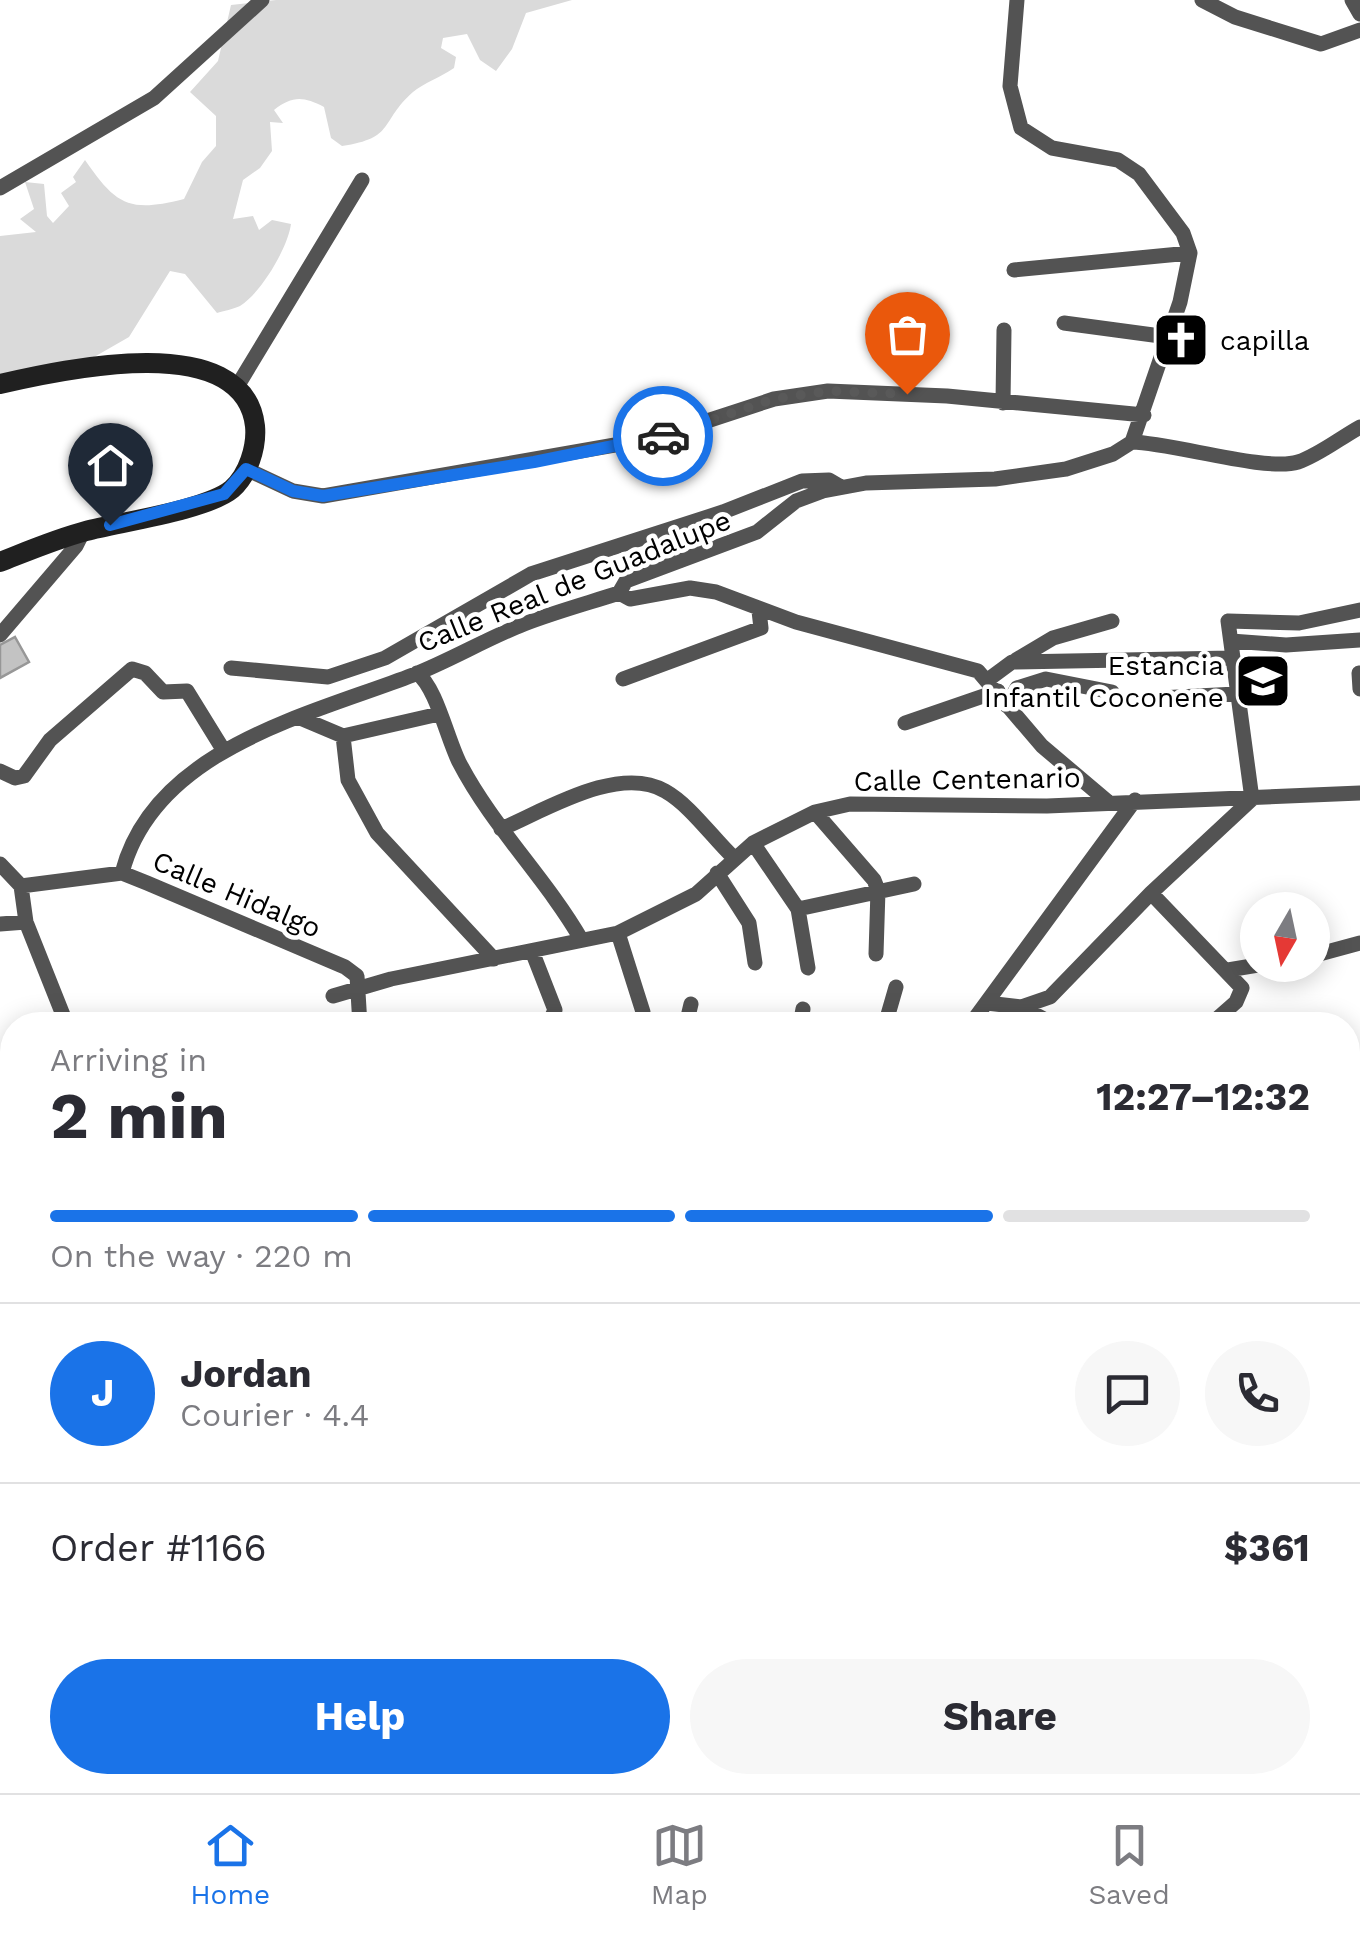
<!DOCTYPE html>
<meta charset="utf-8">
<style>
:root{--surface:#fff;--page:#f7f7f7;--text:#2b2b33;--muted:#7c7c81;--line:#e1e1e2;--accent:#1a73e8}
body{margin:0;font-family:"Work Sans",sans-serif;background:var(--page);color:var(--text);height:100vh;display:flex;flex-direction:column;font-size:38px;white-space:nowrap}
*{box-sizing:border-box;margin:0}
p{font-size:32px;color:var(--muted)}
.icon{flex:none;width:55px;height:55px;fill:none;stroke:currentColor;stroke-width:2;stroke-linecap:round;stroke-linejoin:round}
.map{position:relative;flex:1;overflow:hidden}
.panel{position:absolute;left:0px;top:1012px;width:1360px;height:782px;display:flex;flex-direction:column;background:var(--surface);border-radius:40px 40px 0 0;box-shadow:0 5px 25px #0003}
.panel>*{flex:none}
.needle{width:65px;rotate:189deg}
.fabs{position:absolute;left:1240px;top:892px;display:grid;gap:20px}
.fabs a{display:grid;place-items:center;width:90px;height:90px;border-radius:50%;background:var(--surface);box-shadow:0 5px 25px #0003;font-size:50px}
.pin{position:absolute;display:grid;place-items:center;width:85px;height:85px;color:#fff;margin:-102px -42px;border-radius:50% 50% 50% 0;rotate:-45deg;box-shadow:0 0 10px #0007}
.pin .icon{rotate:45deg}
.courier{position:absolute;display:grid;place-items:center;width:100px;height:100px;margin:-50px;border:8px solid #1a73e8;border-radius:50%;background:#fff;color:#222;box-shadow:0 2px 12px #0007}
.head em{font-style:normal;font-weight:700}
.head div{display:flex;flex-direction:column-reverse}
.head{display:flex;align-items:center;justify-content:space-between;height:170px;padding:0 50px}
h1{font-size:65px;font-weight:700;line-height:75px}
.bar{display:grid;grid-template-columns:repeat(4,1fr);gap:15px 10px;align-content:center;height:120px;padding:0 50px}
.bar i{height:12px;border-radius:8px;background:var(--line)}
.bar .on{background:var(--accent)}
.bar p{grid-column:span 4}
.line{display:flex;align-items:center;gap:25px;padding:0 50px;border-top:2px solid var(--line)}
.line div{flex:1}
.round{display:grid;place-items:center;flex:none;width:105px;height:105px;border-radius:52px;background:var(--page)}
.button{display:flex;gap:20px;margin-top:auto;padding:20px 50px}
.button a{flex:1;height:115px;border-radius:60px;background:var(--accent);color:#fff;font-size:40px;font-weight:700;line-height:115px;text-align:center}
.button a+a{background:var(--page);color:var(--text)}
.tabs{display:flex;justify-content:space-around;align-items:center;height:140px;border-top:2px solid var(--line);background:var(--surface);font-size:28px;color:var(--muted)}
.tabs a{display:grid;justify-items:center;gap:5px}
.tabs .on{color:var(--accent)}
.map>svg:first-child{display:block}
</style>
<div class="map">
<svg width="1360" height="1793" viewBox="0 0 1360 1793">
<rect width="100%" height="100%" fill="#fff"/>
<path fill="#dadada" d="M276,0H572L526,13L512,49L496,71L480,60L467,34L443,38L441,48L456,57L454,68C441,77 424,83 413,92C379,122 396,138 342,146L331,138L324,107C303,96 292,96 274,110L283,123L270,122L272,151L260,168L243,180L233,219L253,216L259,230L272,220L291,224C288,247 262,292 240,306C234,309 223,311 217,313L185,274L170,271L129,337L68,372L0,377V236L36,232L20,219L34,209L25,182L44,184L47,216L53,223L69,206L61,193L76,182L73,177L85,160C116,205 129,213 184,199L202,162L216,146V116L190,92L218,61L231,5Z"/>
<path fill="#c3c3c3" stroke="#979797" stroke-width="2.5" d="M15,637L29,662L0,678V645Z"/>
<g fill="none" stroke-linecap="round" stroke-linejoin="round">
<path stroke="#535353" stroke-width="15" d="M1202,0L1235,17L1321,44L1360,30
M1352,0L1360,14
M0,188L154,98L262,0
M1014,270L1190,253
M1064,323L1168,337
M238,385L362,180
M1003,403L1004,330
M1132,442C1173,443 1266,472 1298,462C1319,455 1340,438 1360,427
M246,469L293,491L323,496L655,438L774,399L828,391L947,396L1144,415
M619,593L630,599L690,588L716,592L796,622L978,671L1042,746L1107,801
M0,635L76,546L83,532
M1231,641L1286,645L1360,640
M1016,660L1053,638L1112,621
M231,668L328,677L385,658L531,574L723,512L802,481L829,480L841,487
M417,673C436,687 447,738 459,762C492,826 545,877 581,939
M1359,673L1360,689
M623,679L761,628L759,611
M989,679L1012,662L1231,658
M1159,698L1236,694
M1007,706L1017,688L1046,679L1112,692
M298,717L343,736L439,714
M905,723L998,691
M343,736L348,780L377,833L494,959
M0,771L15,778L24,776L50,740L132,669L145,673L163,692L187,691L224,751
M815,812L874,880L878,890L876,954
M501,829C544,811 618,764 665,791C690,805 712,837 733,857
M753,843L798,909L808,968
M0,864L21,886
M122,873C154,749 309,715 413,675C451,660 486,639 524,624C555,612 588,603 619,593L626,581L757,532L796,501L823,491L866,483L995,479L1066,469L1113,454L1132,442L1180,302L1190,253L1183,233L1139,174L1118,160L1052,148L1021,128L1010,86L1017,0
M717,873L749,923L755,963
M21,886L122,873L147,883L345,967L357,976L360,1025
M21,886L26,922L67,1025
M1151,893L1242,988L1236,1002L1210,1025
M798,909L914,884
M0,924L26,922
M618,933L643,1012
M532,951L555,1010L548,1025
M1312,956L1360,943
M1228,970L1258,965
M333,996L391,979L618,933L696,894L753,843L815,812L850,804L1047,806L1360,793
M987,1003L1021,1007L1050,997L1151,893L1252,799L1228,621L1299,623L1360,610
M1021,1007L1055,1025
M686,1025L691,1004
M800,1025L803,1009
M885,1025L896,987
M970,1025L1135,800
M1348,1107L1360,1108
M0,1128L12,1129
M1348,1346L1360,1338
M1348,1410L1360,1404
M1348,1523L1360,1535
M1348,1586L1360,1597
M1348,1668L1360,1663
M802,1782L809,1793
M319,1793L331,1782
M1061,1793L1068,1782"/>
<path stroke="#202020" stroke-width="20" d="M0,384C65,369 244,329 255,426C257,447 248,475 232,489C207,510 120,522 86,531C56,539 28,551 0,562
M0,1286L12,1288
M752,1782L758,1793"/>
</g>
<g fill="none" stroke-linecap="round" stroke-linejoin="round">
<path stroke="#595959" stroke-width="10" stroke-dasharray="0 18" d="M663,436L774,399L828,391L907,394"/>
<path stroke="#1a73e8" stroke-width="12" d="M110,525L224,494L246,469L293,491L323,496L534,462L663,436"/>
</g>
<defs>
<g id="church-square" transform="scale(2.875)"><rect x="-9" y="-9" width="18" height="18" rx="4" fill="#000" stroke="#fff"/><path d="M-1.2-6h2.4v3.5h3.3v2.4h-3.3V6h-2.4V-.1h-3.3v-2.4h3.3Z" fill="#fff"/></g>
<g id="school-square" transform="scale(2.875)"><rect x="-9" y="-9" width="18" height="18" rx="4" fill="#000" stroke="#fff"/><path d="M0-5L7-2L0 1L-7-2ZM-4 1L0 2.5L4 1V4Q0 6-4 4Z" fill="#fff"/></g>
</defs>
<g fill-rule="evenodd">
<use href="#church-square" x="1181" y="340"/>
<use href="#school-square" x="1263" y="681"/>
</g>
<g text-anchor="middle" stroke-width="9" stroke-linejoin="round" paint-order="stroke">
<g font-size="28" fill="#000" stroke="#fff" text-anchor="start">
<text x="1220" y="350">capilla</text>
<text x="1224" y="675" text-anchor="end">Estancia<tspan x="1224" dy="32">Infantil Coconene</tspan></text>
</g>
<g font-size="28" fill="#000" stroke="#fff">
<text transform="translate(574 581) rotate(-22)" y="10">Calle Real de Guadalupe</text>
<text transform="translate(967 779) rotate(-1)" y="10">Calle Centenario</text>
<text transform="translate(237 894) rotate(23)" y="10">Calle Hidalgo</text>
</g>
</g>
</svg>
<div class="fabs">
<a><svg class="needle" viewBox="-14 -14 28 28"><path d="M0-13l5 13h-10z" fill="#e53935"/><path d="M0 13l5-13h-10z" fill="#7c7c81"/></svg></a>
</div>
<div class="pin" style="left:907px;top:394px;background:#ea580c"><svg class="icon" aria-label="bag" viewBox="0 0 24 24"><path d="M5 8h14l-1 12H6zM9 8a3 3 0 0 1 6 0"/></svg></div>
<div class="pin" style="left:110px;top:525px;background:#1f2937"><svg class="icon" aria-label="home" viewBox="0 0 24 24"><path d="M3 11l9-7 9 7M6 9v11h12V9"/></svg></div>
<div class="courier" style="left:663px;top:436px"><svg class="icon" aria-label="car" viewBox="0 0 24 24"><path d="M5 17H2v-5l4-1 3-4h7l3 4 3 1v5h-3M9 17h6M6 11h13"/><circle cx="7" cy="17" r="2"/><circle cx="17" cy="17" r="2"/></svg></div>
<section class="panel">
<div class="head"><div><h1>2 min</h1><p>Arriving in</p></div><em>12:27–12:32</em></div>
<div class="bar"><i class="on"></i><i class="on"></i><i class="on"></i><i></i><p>On the way · 220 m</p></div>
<div class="line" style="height:180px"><b class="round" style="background:var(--accent);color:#fff">J</b><div><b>Jordan</b><p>Courier · 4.4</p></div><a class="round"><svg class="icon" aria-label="chat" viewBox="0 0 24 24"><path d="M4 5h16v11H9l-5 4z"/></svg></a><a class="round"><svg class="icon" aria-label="phone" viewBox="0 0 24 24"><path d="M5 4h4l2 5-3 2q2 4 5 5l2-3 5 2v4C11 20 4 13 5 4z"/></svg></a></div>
<div class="line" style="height:130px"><div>Order #1166</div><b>$361</b></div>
<div class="button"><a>Help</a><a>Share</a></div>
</section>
</div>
<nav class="tabs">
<a class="on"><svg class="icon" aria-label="home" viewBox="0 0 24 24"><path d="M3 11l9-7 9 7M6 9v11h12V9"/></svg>Home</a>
<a><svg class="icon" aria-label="map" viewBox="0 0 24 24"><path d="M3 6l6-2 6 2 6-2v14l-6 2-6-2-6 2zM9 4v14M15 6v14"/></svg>Map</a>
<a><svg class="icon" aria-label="saved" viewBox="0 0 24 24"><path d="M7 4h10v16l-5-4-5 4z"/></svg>Saved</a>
</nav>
